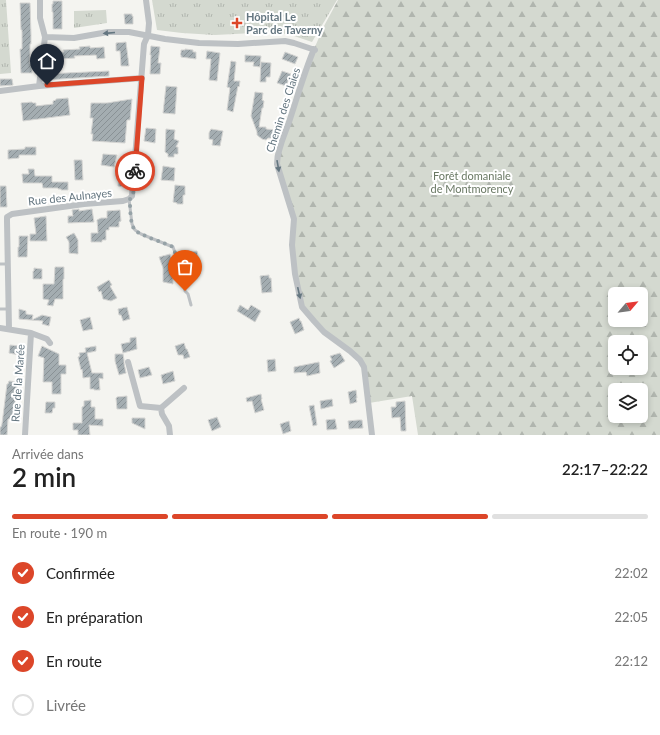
<!DOCTYPE html>
<html lang="fr">
<meta charset="utf-8">
<style>
:root{--surface:#fff;--page:#f6f6f6;--text:#222;--muted:#767676;--line:#e0e0e0;--accent:#dc4629}
body{margin:0;font-family:Lato,sans-serif;background:var(--page);color:var(--text);height:100vh;display:flex;flex-direction:column;font-size:15px;white-space:nowrap}
*{box-sizing:border-box;margin:0}
p{font-size:13px;color:var(--muted)}
.icon{flex:none;width:22px;height:22px;fill:none;stroke:currentColor;stroke-width:2;stroke-linecap:round;stroke-linejoin:round}
.map{position:relative;height:435px;overflow:hidden}
.panel{display:flex;flex-direction:column;background:var(--surface);flex:1}
.panel>*{flex:none}
.needle{width:26px;rotate:61deg}
.controls{position:absolute;left:608px;top:287px;display:grid;gap:8px}
.controls a{display:grid;place-items:center;width:40px;height:40px;border-radius:6px;background:var(--surface);box-shadow:0 2px 6px #0003;font-size:20px}
.pin{position:absolute;display:grid;place-items:center;width:34px;height:34px;color:#fff;margin:-41px -17px;border-radius:50% 50% 50% 0;rotate:-45deg;box-shadow:0 0 4px #0007}
.pin .icon{rotate:45deg}
.courier{position:absolute;display:grid;place-items:center;width:40px;height:40px;margin:-20px;border:3px solid #dc4629;border-radius:50%;background:#fff;color:#222;box-shadow:0 1px 5px #0007}
.overview em{font-style:normal;font-weight:600}
.overview div{display:flex;flex-direction:column-reverse}
.overview{display:flex;align-items:center;justify-content:space-between;height:68px;padding:0 12px}
h1{font-size:26px;font-weight:600;line-height:30px}
.bar{display:grid;grid-template-columns:repeat(4,1fr);gap:6px 4px;align-content:center;height:48px;padding:0 12px}
.bar i{height:5px;border-radius:3px;background:var(--line)}
.bar .active{background:var(--accent)}
.bar p{grid-column:span 4}
ol{padding:0 12px;list-style:none}
li{display:flex;align-items:center;gap:12px;height:44px}
li p{margin-inline-start:auto}
li .icon{padding:4px;border-radius:50%;background:var(--accent);color:#fff;stroke-width:4}
li:last-child{color:var(--muted)}
li i{width:22px;height:22px;border:2px solid var(--line);border-radius:50%}
.map>svg:first-child{display:block}
</style>
<div class="map">
<svg width="660" height="435" viewBox="0 0 660 435">
<defs>
<pattern id="forest-firs" width="22" height="20" patternUnits="userSpaceOnUse"><rect width="22" height="20" fill="#d4d9d0"/><path d="M5 1l3.5 6h-7zM16 11l3.5 6h-7z" fill="#b0b5ae"/></pattern>
<pattern id="park-tufts" width="24" height="20" patternUnits="userSpaceOnUse"><rect width="24" height="20" fill="#d4d9d0"/><path d="M3 7l-1-3M5 7V3M7 7l1-3M15 17l-1-3M17 17v-4M19 17l1-3" fill="none" stroke="#b0b5ae"/></pattern>
<pattern id="building-hatch" width="6" height="6" patternUnits="userSpaceOnUse"><rect width="6" height="6" fill="#a4adb1"/><path d="M-1 1l2-2M0 6l6-6M5 7l2-2" fill="none" stroke="#899195"/></pattern>
</defs>
<rect width="100%" height="100%" fill="#f4f4f0"/>
<path fill="url(#forest-firs)" fill-rule="evenodd" d="M338,0H660V435H418L412,396L369,403L364,367L302,307L295,275L294,222L279,169L280,146L311,56L324,26ZM615,294H641V320H615ZM615,342H641V368H615ZM615,390H641V416H615Z"/>
<path fill="url(#park-tufts)" d="M0,0H6L11,73L0,74Z
M152,0H337L312,42L288,34L254,33L215,35L182,33L157,30Z
M106,10L107,23L74,28V11Z"/>
<path fill="url(#building-hatch)" stroke="#d5d5d3" d="M53,1H62V29H53V12H52V4H53Z
M20,3H30L31,35V44H30V64L32,63V73H21L20,49H22V30H21Z
M124,14H132V16H133V24H125Z
M126,42L129,66H121L120,51H116V43Z
M90,46V48L104,47L105,58L97,59L96,55L74,56L75,58L58,59V63L51,64L50,53L64,52L63,50L80,49L79,47Z
M151,46L160,47L158,63H161L160,74H150L151,55H150Z
M185,49L193,50V52H196V59L181,57V55L180,54L181,53V50H185Z
M207,51L220,53L217,81L209,80L211,59H206Z
M285,52L298,57L295,64L282,59Z
M245,55L261,56L260,67L253,66L254,62H245Z
M231,61L236,62L234,81H240L239,87L238,86L233,112L227,110L230,88L227,87Z
M261,62L271,63L270,77H266V82H260Z
M109,71V76L45,80V74Z
M282,71L291,74L286,86L277,83Z
M0,79H12L13,85L0,86Z
M166,86L177,87L175,114L163,113Z
M255,92L263,93L262,100L264,101L263,108H262L259,127H266V129L276,130V138H268L266,140L262,139L257,135V132L251,116Z
M68,98L70,115L23,121L21,103L32,102L33,103H36V106L53,104V101L56,100V99Z
M132,99L130,120H127L125,143L92,141L93,134H91L93,118H90L91,103H107Z
M146,128L156,129L155,143L144,141Z
M166,129L175,130L174,139L179,141L176,147H178V154H174V157H168V154L165,152Z
M211,129L223,131L220,146L212,145L213,140L209,139V133Z
M25,147H36V155H19V158L8,159V150L25,149Z
M103,154L117,155L114,167L101,165Z
M74,160H82L83,180H75Z
M163,166L175,168L174,181L161,180Z
M28,169H34L35,176H52V182H68V190H61V189H58V188H43L42,183H23L22,174H29Z
M119,174L126,175L125,187L118,186Z
M175,185L185,186V195H183V204H177V203L173,202Z
M0,186H6L7,207H0Z
M79,209V211L92,209L94,222L68,223V216H73L72,210Z
M120,210L121,221L119,222V227H109V230H106V240H102V242H91V233H98L97,220L101,218H107V211Z
M46,216L47,241H30V234H36L34,218Z
M74,233L78,240V254L69,253V242L66,237Z
M19,236H28L27,257H18V247H19Z
M197,251L200,267L195,268L194,264H191L189,252Z
M170,254L172,261L175,265L173,277V284L163,282V268L159,257Z
M55,267H64V279H63V299H55L53,306L47,305L49,300L43,299V284H54Z
M34,268L42,269V279H33V271H34Z
M269,275V278H271L272,292L262,293L260,276Z
M109,280L112,285L110,286L117,298L111,301L103,299L101,291L99,292L97,287Z
M240,305L248,310L251,305L261,311L255,322L237,311Z
M127,307L130,319L123,321L121,315H119L118,309Z
M19,309L26,311V314L33,315L32,320L42,315L51,317L49,326L42,324L43,321L19,319Z
M90,317L93,329L83,331L80,320Z
M299,318L300,321H301L304,330L295,334L290,322Z
M136,337L137,349L123,353L121,344L130,342V338Z
M184,343L186,349H187L190,357L184,359L183,355H178L175,346Z
M10,345L20,346L19,355L9,353Z
M42,346L59,354V365H66V374H61V394H52V382H43L44,358L38,356Z
M96,346V351L87,353L92,373H103V379L99,378L100,390H94V389H90V377L83,378L82,369L81,370L78,357L80,356L79,353L86,352L85,348Z
M340,353L345,361L334,368L330,361L332,360L330,356Z
M115,354H123L124,360V363L126,373L119,375L115,361Z
M275,359L276,371L268,372L267,360Z
M319,362L320,373L307,376L306,372L294,373V367Z
M149,367L152,375L140,378L138,370Z
M173,371L175,381L163,384L161,375Z
M9,381L18,382L15,404H14L13,419H8L7,435H0V427H1L2,424L7,384H8Z
M356,390L357,398H356L357,402L350,404L348,392Z
M261,394L262,399H261L264,410L255,413L252,401L247,402L246,398Z
M127,396V409H117L116,398L117,397Z
M332,399L333,406L321,409L320,401Z
M91,400V407H95V419H103V426L89,425L90,435H78V430H73V423H82V407L84,406V401Z
M405,401L406,431H401L400,417L392,418L391,407H396V402Z
M46,402H55V408H53L52,413H45Z
M314,405L317,425L313,426L309,406Z
M217,417L221,427L212,431L208,420Z
M132,418H145V429L132,423Z
M335,419L337,429L327,430L326,420Z
M358,420H362L363,428L349,429L348,421Z
M289,421L291,431L283,434L280,424Z"/>
<g fill="none" stroke-linecap="round" stroke-linejoin="round">
<path stroke="#bdc1c4" stroke-width="3" d="M129,199L132,224L135,230L141,234L173,247L181,269L185,291L188,294L191,305
M0,264H7
M0,309H8"/>
<path stroke="#bdc1c4" stroke-width="6" d="M45,37L74,38L108,32H129L165,39L199,43L238,44L285,41L294,43L315,50
M314,49C304,73 297,98 289,122C284,136 277,150 277,164L294,219L292,245L295,274L302,307L314,321L324,332L350,351L360,360L364,367L372,435
M39,86L45,37L40,18V0
M0,91L39,86L142,78
M0,328L31,333L47,339L50,343
M9,329L7,221V217L12,214L84,204L123,201L129,199L132,196L144,44L148,35L149,23L146,0
M128,362L140,406L161,408
M25,435L31,333
M170,435L169,426L162,414L161,408L184,388"/>
</g>
<defs><path id="oneway-solid" d="M-6-.8H1V-3.2L6.5 0L1 3.2V.8H-6Z"/></defs>
<g fill="#647680">
<use href="#oneway-solid" transform="translate(109 33) rotate(175)"/>
<use href="#oneway-solid" transform="translate(278 166) rotate(80)"/>
<use href="#oneway-solid" transform="translate(299 293) rotate(77)"/>
</g>
<g fill="none" stroke-linecap="round" stroke-linejoin="round">
<path stroke="#96a2a7" stroke-width="4" stroke-dasharray="0 7.2" d="M135,171C134,180 136,192 130,199C130,207 130,225 135,230C139,235 165,243 173,247L181,269L185,291"/>
<path stroke="#dc4629" stroke-width="5" d="M47,85L142,78L135,171"/>
</g>
<path fill="#dc4629" stroke="#fff" stroke-width="1.5" d="M235 17h4v4h4v4h-4v4h-4v-4h-4v-4h4z"/>
<g text-anchor="middle" stroke-width="4" stroke-linejoin="round" paint-order="stroke">
<g font-size="11" font-weight="bold" fill="#647680" stroke="#fff" text-anchor="start">
<text x="246" y="21">Hôpital Le<tspan x="246" dy="13">Parc de Taverny</tspan></text>
</g>
<g font-size="11" fill="#647680" stroke="#fff">
<text transform="translate(283 110) rotate(-72)" y="4">Chemin des Claies</text>
<text transform="translate(70 197) rotate(-6)" y="4">Rue des Aulnayes</text>
<text transform="translate(18 383) rotate(-86)" y="4">Rue de la Marée</text>
</g>
<g font-size="11" fill="#697863" stroke="#fff">
<text x="472" y="180">Forêt domaniale<tspan x="472" dy="13">de Montmorency</tspan></text>
</g>
</g>
</svg>
<div class="controls">
<a><svg class="needle" viewBox="-14 -14 28 28"><path d="M0-13l5 13h-10z" fill="#e53935"/><path d="M0 13l5-13h-10z" fill="#767676"/></svg></a>
<a><svg class="icon" aria-label="locate" viewBox="0 0 24 24"><circle cx="12" cy="12" r="6"/><path d="M12 2v4M12 18v4M2 12h4M18 12h4"/></svg></a>
<a><svg class="icon" aria-label="layers" viewBox="0 0 24 24"><path d="M12 4l9 5-9 5-9-5zM3 14l9 5 9-5"/></svg></a>
</div>
<div class="pin" style="left:185px;top:291px;background:#ea580c"><svg class="icon" aria-label="bag" viewBox="0 0 24 24"><path d="M5 8h14l-1 12H6zM9 8a3 3 0 0 1 6 0"/></svg></div>
<div class="pin" style="left:47px;top:85px;background:#1f2937"><svg class="icon" aria-label="home" viewBox="0 0 24 24"><path d="M3 11l9-7 9 7M6 9v11h12V9"/></svg></div>
<div class="courier" style="left:135px;top:171px"><svg class="icon" aria-label="bike" viewBox="0 0 24 24"><circle cx="6" cy="16" r="4"/><circle cx="18" cy="16" r="4"/><path d="M6 16l4-8h5l3 8M10 8l3 8H6M13 5h3"/></svg></div>
</div>
<section class="panel">
<div class="overview"><div><h1>2 min</h1><p>Arrivée dans</p></div><em>22:17–22:22</em></div>
<div class="bar"><i class="active"></i><i class="active"></i><i class="active"></i><i></i><p>En route · 190 m</p></div>
<ol>
<li><svg class="icon" aria-label="check" viewBox="0 0 24 24"><path d="M5 12l5 5 9-10"/></svg>Confirmée<p>22:02</p></li>
<li><svg class="icon" aria-label="check" viewBox="0 0 24 24"><path d="M5 12l5 5 9-10"/></svg>En préparation<p>22:05</p></li>
<li><svg class="icon" aria-label="check" viewBox="0 0 24 24"><path d="M5 12l5 5 9-10"/></svg>En route<p>22:12</p></li>
<li><i></i>Livrée</li>
</ol>
</section>
